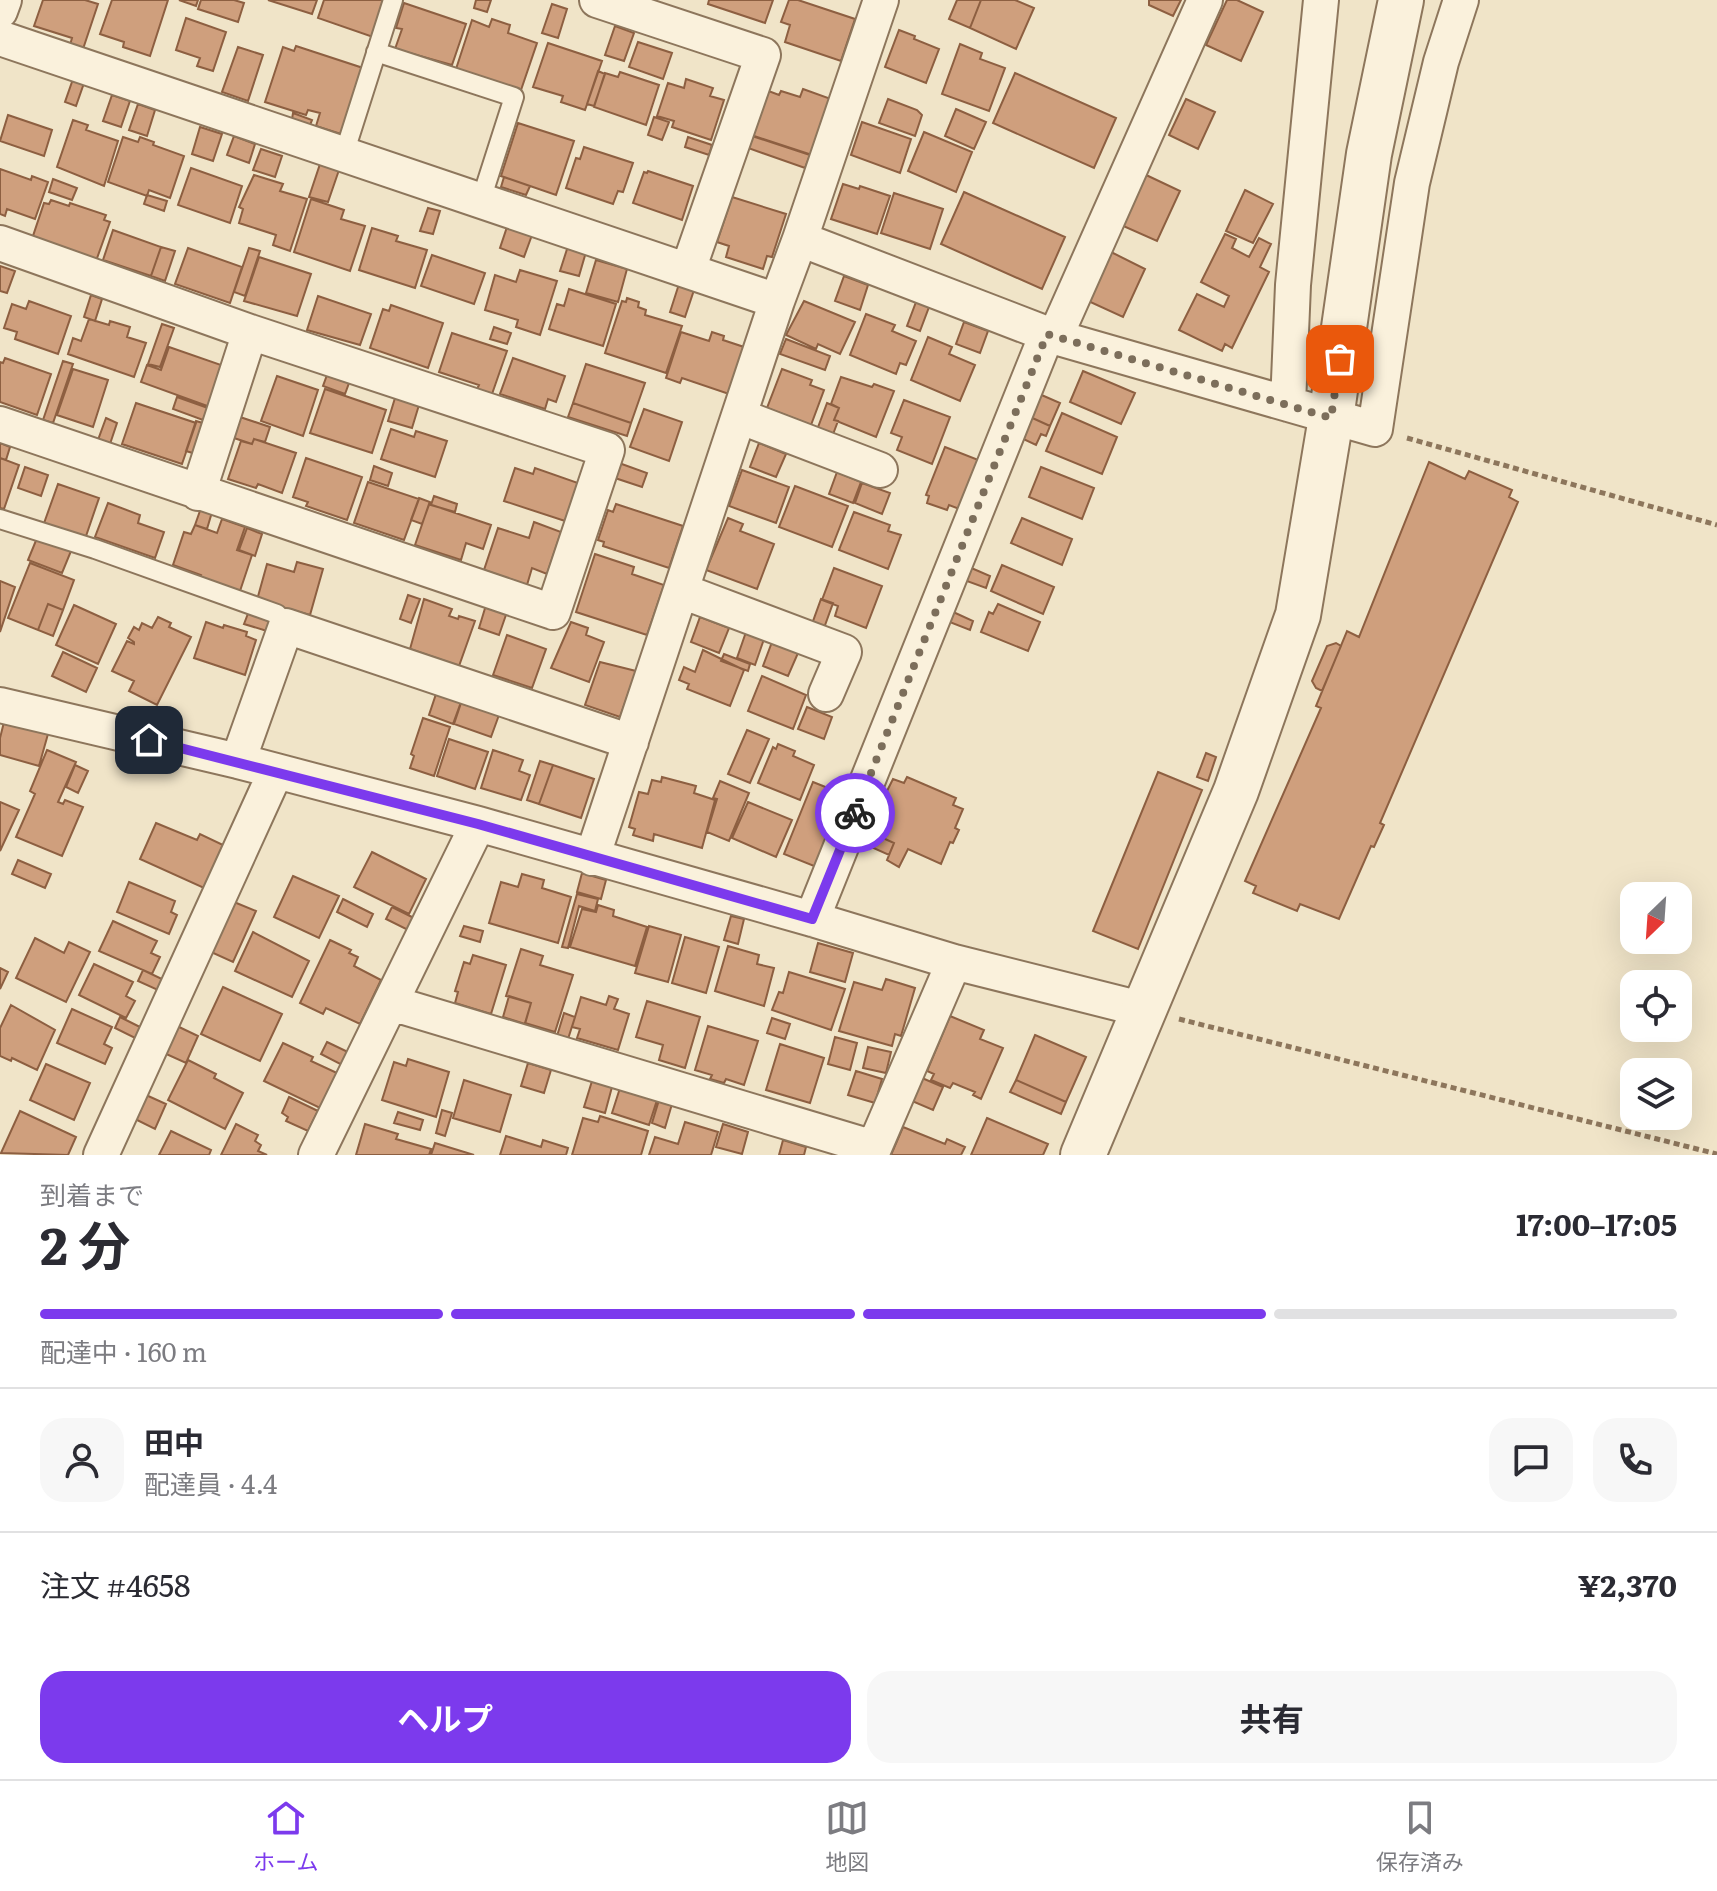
<!DOCTYPE html>
<html lang="ja">
<meta charset="utf-8">
<style>
:root{--surface:#fff;--page:#f7f7f7;--text:#2b2b33;--muted:#7c7c81;--line:#e1e1e2;--accent:#7c3aed}
body{margin:0;font-family:Literata,"Noto Sans JP",serif;background:var(--page);color:var(--text);height:100vh;display:flex;flex-direction:column;font-size:30px;white-space:nowrap}
*{box-sizing:border-box;margin:0}
p{font-size:26px;color:var(--muted)}
.icon{flex:none;width:44px;height:44px;fill:none;stroke:currentColor;stroke-width:2;stroke-linecap:round;stroke-linejoin:round}
.map{position:relative;height:1155px;overflow:hidden}
.sheet{display:flex;flex-direction:column;background:var(--surface);flex:1}
.sheet>*{flex:none}
.needle{width:52px;rotate:205deg}
.buttons{position:absolute;left:1620px;top:882px;display:grid;gap:16px}
.buttons a{display:grid;place-items:center;width:72px;height:72px;border-radius:16px;background:var(--surface);box-shadow:0 8px 32px #0002;font-size:40px}
.pin{position:absolute;display:grid;place-items:center;width:68px;height:68px;color:#fff;margin:-34px;border-radius:16px;box-shadow:0 4px 12px #0006}
.courier{position:absolute;display:grid;place-items:center;width:80px;height:80px;margin:-40px;border:6px solid #7c3aed;border-radius:50%;background:#fff;color:#222;box-shadow:0 2px 10px #0007}
.summary em{font-style:normal;font-weight:700}
.summary div{display:flex;flex-direction:column-reverse}
.summary{display:flex;align-items:center;justify-content:space-between;height:136px;padding:0 40px}
h1{font-size:52px;font-weight:700;line-height:60px}
.bar{display:grid;grid-template-columns:repeat(4,1fr);gap:12px 8px;align-content:center;height:96px;padding:0 40px}
.bar i{height:10px;border-radius:6px;background:var(--line)}
.bar .selected{background:var(--accent)}
.bar p{grid-column:span 4}
.line{display:flex;align-items:center;gap:20px;padding:0 40px;border-top:2px solid var(--line)}
.line div{flex:1}
.round{display:grid;place-items:center;flex:none;width:84px;height:84px;border-radius:24px;background:var(--page)}
.action{display:flex;gap:16px;margin-top:auto;padding:16px 40px}
.action a{flex:1;height:92px;border-radius:24px;background:var(--accent);color:#fff;font-size:32px;font-weight:700;line-height:92px;text-align:center}
.action a+a{background:var(--page);color:var(--text)}
.tabs{display:flex;justify-content:space-around;align-items:center;height:112px;border-top:2px solid var(--line);background:var(--surface);font-size:22px;color:var(--muted)}
.tabs a{display:grid;justify-items:center;gap:4px}
.tabs .selected{color:var(--accent)}
.map>svg:first-child{display:block}
</style>
<div class="map">
<svg width="1717" height="1155" viewBox="0 0 1717 1155">
<rect width="100%" height="100%" fill="#f0e4c8"/>
<path fill="#cf9f7d" stroke="#8d5f41" stroke-width="2" d="M43,0H85L98,4L83,49L70,45L72,38L34,26Z
M112,0H168L150,56L123,47L124,42L100,34Z
M179,0H198L196,6Z
M201,0H234L244,3L238,22L198,9Z
M268,0H317L312,14Z
M324,0H385L373,37L318,18Z
M476,0H491L487,12L474,8Z
M709,0H773L765,23L708,4Z
M789,0H798L855,19L841,61L785,42L790,25L781,22Z
M957,0H981L970,28L949,19Z
M981,0H1015L1034,8L1016,49L970,28Z
M1149,0H1181L1173,16L1149,5Z
M1227,0H1237L1263,12L1241,61L1206,45Z
M404,3L466,24L452,65L395,49L402,29L396,28Z
M552,4L567,9L558,38L542,33Z
M186,18L226,32L213,71L197,66L200,58L176,50Z
M492,19L510,25L508,33L537,43L521,90L456,69L472,20L489,27Z
M615,26L634,33L624,61L605,55Z
M899,30L915,36L914,39L939,49L926,83L885,67Z
M638,42L672,53L663,79L629,67Z
M548,43L602,61L585,110L561,102L563,96L533,87Z
M960,44L982,53L980,59L1005,68L989,111L942,94Z
M296,46L363,68L341,134L316,126L320,113L308,110L306,115L265,102L283,47L294,51Z
M238,47L263,55L248,101L222,92Z
M598,71L605,74L594,106L587,104Z
M620,72L659,85L646,125L594,107L605,73L618,77Z
M1015,73L1116,118L1094,168L993,123Z
M73,79L84,83L76,106L65,102Z
M686,79L713,88L710,96L724,100L711,140L672,127L674,121L657,116L668,83L684,88Z
M803,89L831,99L812,155L751,135L766,90L779,95L781,91L800,97Z
M112,95L130,101L121,127L103,121Z
M888,99L917,110L922,115L915,136L879,123Z
M1186,99L1215,112L1198,149L1169,135Z
M138,104L155,110L147,136L129,130Z
M956,109L986,122L974,149L945,136Z
M293,113L312,120L310,125L292,119Z
M8,115L52,130L44,156L0,141Z
M654,117L669,122L662,140L648,135Z
M73,120L88,125L86,130L118,141L104,186L57,167Z
M862,122L911,139L900,173L851,155Z
M518,123L574,141L556,195L501,176Z
M200,127L222,134L213,161L192,154Z
M924,132L972,152L956,192L908,171Z
M234,136L255,144L249,163L227,155Z
M752,136L810,155L805,168L748,148Z
M123,137L138,142L140,137L154,142L153,145L184,156L170,198L149,190L147,196L108,182Z
M688,137L712,145L709,155L685,147Z
M584,147L633,163L623,192L618,191L613,204L566,188L576,158L580,159Z
M261,149L282,156L275,177L253,170Z
M320,164L339,170L328,202L309,197Z
M191,168L242,186L230,223L178,205Z
M0,169L31,180L32,176L48,182L35,219L7,209L5,216L0,214Z
M648,171L693,186L682,220L633,203L644,172L647,173Z
M1144,174L1180,191L1157,241L1121,225Z
M254,175L283,184L280,191L307,199L290,251L273,245L276,235L239,223L243,209L239,207Z
M504,177L530,186L526,195L501,187Z
M53,179L77,188L72,200L49,192Z
M843,184L859,189L860,186L890,196L877,234L831,219Z
M1245,190L1273,204L1253,243L1226,231Z
M964,192L1065,237L1042,289L941,244Z
M894,193L943,209L930,249L881,233Z
M147,195L167,201L164,211L144,204Z
M732,197L786,214L772,257L767,256L763,269L726,257L729,246L717,242Z
M311,199L344,210L341,219L365,226L350,271L294,252Z
M51,200L69,206L70,203L106,215L104,220L110,222L96,261L32,239L44,203L49,204Z
M428,208L440,211L433,234L420,231Z
M507,227L532,235L524,257L500,248Z
M372,228L398,236L396,241L427,250L415,288L359,270Z
M113,230L161,247L151,276L103,260Z
M1225,234L1236,239L1232,248L1249,257L1259,238L1271,244L1260,267L1269,272L1232,348L1225,344L1222,351L1179,330L1197,294L1224,307L1229,296L1201,282Z
M568,246L586,252L579,276L560,271Z
M161,247L175,251L165,281L151,276Z
M188,248L242,267L230,303L175,284Z
M249,248L260,251L245,296L234,292Z
M1109,251L1145,269L1123,317L1086,300Z
M432,255L485,273L474,304L421,286Z
M259,257L311,274L297,316L244,301Z
M596,260L627,269L618,302L586,293Z
M0,266L15,271L7,293L0,291Z
M520,270L557,281L540,335L516,327L518,320L485,310L495,275L516,282Z
M844,276L868,285L860,310L835,301Z
M679,284L694,290L685,317L670,312Z
M569,289L616,304L603,346L549,329L557,304L564,306Z
M91,295L102,299L95,321L84,317Z
M318,296L371,314L360,345L307,330Z
M627,298L639,302L638,307L646,310L645,315L682,326L666,373L605,353L622,301L626,302Z
M29,301L71,316L58,354L15,339L17,332L4,328L12,304L26,309Z
M804,301L855,322L840,354L818,344L816,349L786,335Z
M916,302L929,307L920,331L907,326Z
M391,305L443,323L428,368L370,348L383,309L389,311Z
M866,314L895,325L892,331L916,341L906,365L900,363L896,374L850,355Z
M89,319L109,325L110,321L130,327L127,337L146,343L134,377L68,354L73,338L81,341Z
M964,322L988,331L980,353L956,344Z
M162,324L174,328L160,367L148,364Z
M494,327L511,333L507,344L490,339Z
M681,332L709,341L712,332L724,336L723,340L744,347L729,394L682,378L680,383L666,378Z
M452,333L507,351L492,394L477,389L479,385L439,372Z
M928,337L952,347L949,354L975,365L960,401L911,380Z
M786,339L830,356L825,370L780,354Z
M169,347L224,366L210,407L141,382L147,365L161,370Z
M5,358L51,374L37,415L0,402V362L3,363Z
M513,358L565,376L556,402L548,399L545,409L500,394Z
M63,361L73,364L53,423L43,420Z
M586,364L645,383L631,423L573,403Z
M73,369L108,380L93,427L57,415Z
M782,369L812,380L810,385L824,390L811,425L767,408Z
M1083,371L1135,393L1121,424L1070,402Z
M327,375L349,383L345,394L323,386Z
M277,376L318,390L303,436L261,421Z
M841,377L872,387L874,384L894,391L876,437L834,420L839,408L831,404Z
M325,389L386,410L372,453L310,433Z
M1037,393L1060,403L1050,426L1028,416Z
M177,397L208,408L203,420L173,409Z
M395,398L419,405L412,428L388,421Z
M904,400L950,417L932,464L897,450L902,437L891,433Z
M136,403L196,423L182,464L122,444Z
M573,403L631,423L627,436L568,417Z
M827,403L839,408L834,420L838,421L832,437L817,430Z
M644,409L682,422L669,461L630,447Z
M1062,413L1117,437L1102,474L1046,451Z
M237,416L270,427L265,442L254,439L252,444L231,437Z
M1028,416L1050,426L1046,436L1041,434L1036,445L1019,437Z
M106,418L117,423L110,444L98,440Z
M196,421L206,424L196,454L186,451Z
M391,429L414,437L416,431L447,441L435,477L381,459Z
M254,439L296,453L282,493L258,484L256,488L228,479L241,441L252,444Z
M0,443L10,447L6,460L0,458Z
M759,443L786,454L776,477L750,467Z
M945,447L981,461L962,510L949,505L947,510L927,503L929,496L926,495Z
M0,458L19,465L4,509L0,508Z
M306,458L362,477L347,520L306,506L308,502L293,497Z
M1429,462L1465,479L1469,471L1512,490L1509,497L1518,502L1380,823L1384,825L1374,847L1371,846L1339,919L1300,904L1297,911L1253,893L1256,886L1245,881L1321,708L1316,706L1347,631L1359,637Z
M619,463L647,473L642,487L615,478Z
M374,466L392,473L388,486L370,480Z
M25,467L48,475L41,496L18,488Z
M1041,467L1094,488L1082,519L1029,497Z
M515,468L533,474L535,468L578,483L565,521L504,501Z
M742,470L789,487L776,523L729,506Z
M837,472L861,482L853,503L829,494Z
M368,482L419,499L404,540L354,523Z
M862,483L890,493L882,514L855,503Z
M58,484L99,498L85,539L43,526Z
M795,486L848,506L832,547L779,527Z
M434,496L457,504L455,512L431,505Z
M419,498L430,502L422,524L411,520Z
M108,503L140,515L138,523L164,532L155,558L95,537Z
M429,504L491,525L483,549L466,543L461,560L415,545Z
M616,504L683,526L669,568L603,546L604,542L598,540L608,510L613,512Z
M201,508L212,512L207,529L195,525Z
M854,512L890,525L888,531L901,535L888,569L839,550Z
M728,518L743,524L740,531L774,544L757,589L706,570Z
M1022,518L1072,539L1062,565L1011,543Z
M222,519L245,527L237,550L252,555L239,594L199,580L201,575L173,565L184,532L191,534L195,525L217,533Z
M534,522L561,532L547,574L532,568L527,585L484,570L498,528L529,538Z
M247,528L262,534L255,556L239,550Z
M37,538L71,551L62,573L28,560Z
M595,554L634,567L632,574L664,585L647,635L576,612Z
M297,562L323,569L310,615L257,600L267,564L294,572Z
M30,563L74,580L63,610L48,604L38,630L8,618Z
M1002,565L1054,587L1043,614L991,591Z
M969,567L990,576L986,588L964,580Z
M834,568L882,586L866,628L835,616L838,606L822,600Z
M0,581L15,587L0,632Z
M408,595L420,599L411,623L400,619Z
M424,599L452,609L449,616L458,619L459,616L475,621L459,666L410,649Z
M821,599L833,603L824,628L812,624Z
M48,604L63,610L53,636L38,630Z
M998,604L1040,622L1028,651L981,632L989,612L993,614Z
M74,605L116,624L98,664L56,645Z
M486,605L507,612L499,635L479,628Z
M249,611L271,618L267,631L244,624Z
M951,611L973,621L970,630L947,621Z
M158,617L171,623L169,627L191,637L157,705L129,691L134,681L112,671L127,641L134,644V642L128,638L134,627L139,630L142,623L152,628Z
M700,617L729,628L719,653L691,642Z
M206,622L223,628L224,625L247,632L246,636L256,640L245,675L194,658Z
M571,622L588,628L586,635L604,642L589,682L551,668Z
M746,632L764,639L755,665L737,658Z
M507,635L546,649L532,688L493,675Z
M772,642L798,653L788,676L763,666Z
M1336,643L1341,646L1322,691L1316,688L1312,681L1327,646Z
M703,650L744,670L730,706L687,689L689,684L679,680L684,667L695,672Z
M63,652L97,668L86,692L52,676Z
M724,654L750,664L748,671L721,661Z
M600,662L636,671L620,717L585,705Z
M762,676L806,695L793,729L748,711Z
M436,694L461,702L453,724L429,715Z
M461,703L499,715L491,737L454,724Z
M807,707L832,717L824,739L798,729Z
M423,718L450,727L434,776L410,768L414,756L411,754Z
M4,722L48,734L39,766L0,755V738Z
M747,730L769,739L750,783L728,774Z
M449,739L488,752L475,789L437,776Z
M778,744L795,751L793,756L814,765L800,800L758,783L773,747L776,749Z
M47,750L76,762L58,802L63,804L65,800L83,807L62,856L16,837L35,794L30,791Z
M493,750L523,760L519,771L530,775L521,800L481,788Z
M1206,753L1216,757L1208,781L1197,777Z
M540,761L553,765L539,804L527,800Z
M75,765L88,771L78,793L66,787Z
M553,765L594,779L581,818L539,804Z
M1158,772L1202,790L1138,949L1093,931Z
M662,777L696,786L694,793L715,800L702,848L654,834L653,841L633,835L635,829L629,827L639,792L648,794L652,780L661,782Z
M907,777L956,798L953,805L963,809L955,828L959,830L953,843L950,842L941,864L908,849L899,867L887,860L894,843L872,833L880,813L877,811L893,779L904,783Z
M720,781L749,793L729,841L707,832L717,799L713,798Z
M813,782L848,796L819,868L784,854Z
M0,802L19,810L0,851Z
M748,802L792,820L776,857L732,838Z
M156,823L197,840L200,834L223,845L204,888L140,859Z
M874,834L894,843L889,855L869,846Z
M372,852L426,879L409,914L354,887Z
M18,860L51,874L45,888L12,874Z
M582,873L606,880L601,899L577,892Z
M522,874L544,880L542,888L571,897L558,943L489,923L501,882L518,887Z
M293,876L339,896L319,938L274,917Z
M129,882L175,901L171,912L177,915L169,934L117,912Z
M577,894L598,899L595,911L579,906L568,948L562,947Z
M343,899L373,914L367,927L337,912Z
M234,902L256,911L233,962L211,952Z
M598,905L614,910L613,916L647,927L635,966L570,947L582,909L596,912Z
M392,907L416,919L410,931L386,919Z
M731,916L744,919L738,944L724,940Z
M113,921L157,941L151,953L160,957L152,974L99,951Z
M464,926L483,931L480,942L460,936Z
M649,926L681,935L668,982L635,973Z
M253,932L309,961L292,997L235,971Z
M685,937L719,947L706,993L672,983Z
M35,938L64,953L69,942L90,952L66,1002L16,978Z
M330,940L351,950L349,953L358,957L354,966L381,980L360,1024L326,1008L323,1014L300,1003Z
M818,943L853,953L845,982L810,972Z
M728,946L759,955L757,964L774,968L764,1006L715,991Z
M521,949L543,956L540,965L573,975L555,1032L525,1023L531,1003L506,996Z
M473,955L506,965L491,1014L455,1003L458,992L455,991L464,962L470,964Z
M94,964L133,982L126,996L135,1001L126,1018L79,995Z
M0,968L8,972L0,989Z
M143,970L164,980L160,991L138,981Z
M789,972L845,989L831,1030L772,1010L779,992L783,993Z
M886,979L915,988L901,1036L895,1034L892,1046L839,1031L854,982L882,990Z
M223,987L282,1014L260,1061L201,1034Z
M509,996L531,1003L525,1024L503,1017Z
M609,996L618,999L614,1009L629,1014L618,1050L577,1038L580,1029L572,1027L581,997L606,1005Z
M647,1001L700,1017L685,1068L659,1060L663,1045L636,1037Z
M11,1005L55,1030L37,1070L12,1058L11,1061L0,1056V1028Z
M72,1009L112,1027L104,1044L112,1048L105,1064L57,1043Z
M564,1013L575,1017L568,1039L557,1036Z
M950,1016L984,1030L980,1039L1003,1048L981,1099L973,1095L975,1092L953,1083L950,1088L931,1080L934,1074L927,1071Z
M120,1017L142,1028L137,1039L115,1028Z
M772,1018L790,1024L785,1039L767,1033Z
M177,1026L198,1036L186,1063L164,1053Z
M708,1026L758,1041L744,1085L726,1079L724,1083L710,1079L712,1075L695,1070Z
M1035,1035L1086,1057L1066,1102L1016,1080Z
M835,1037L857,1043L850,1070L828,1064Z
M327,1042L350,1053L344,1066L321,1054Z
M283,1043L313,1057L311,1061L337,1073L320,1108L264,1081Z
M780,1044L824,1058L810,1103L766,1090Z
M868,1047L891,1052L886,1073L863,1068Z
M408,1059L449,1072L436,1117L382,1100L394,1062L406,1066Z
M188,1060L216,1074L214,1078L243,1093L225,1129L168,1100Z
M528,1063L551,1070L544,1093L521,1086Z
M46,1064L90,1083L74,1120L30,1100Z
M856,1071L882,1079L875,1103L848,1095Z
M922,1078L943,1087L933,1110L912,1101Z
M464,1080L511,1095L500,1132L453,1118Z
M1016,1080L1066,1102L1061,1114L1010,1092Z
M592,1081L612,1087L605,1113L584,1107Z
M620,1088L657,1100L649,1125L612,1113Z
M146,1095L166,1104L155,1129L135,1119Z
M289,1097L318,1111L308,1131L286,1121L288,1117L282,1113Z
M659,1100L672,1104L665,1128L652,1123Z
M442,1110L452,1113L445,1136L436,1133Z
M20,1111L76,1137L68,1155L1,1153Z
M398,1112L423,1120L420,1130L394,1123Z
M600,1116L648,1131L641,1155H572L583,1118L598,1122Z
M987,1118L1048,1144L1043,1155H971Z
M685,1122L718,1132L711,1155H649L655,1137L678,1144Z
M236,1124L258,1135L255,1141L261,1145L258,1151L267,1155H221Z
M365,1124L398,1134L396,1139L431,1149L429,1155H356Z
M723,1124L748,1132L742,1154L716,1147Z
M903,1127L945,1144L947,1139L965,1147L961,1155H891Z
M171,1131L211,1150L209,1155H159Z
M506,1136L541,1147L543,1140L568,1148L566,1155H500Z
M783,1140L806,1147L804,1155H779Z
M435,1143L474,1155H431Z"/>
<g fill="none" stroke-linecap="round" stroke-linejoin="round">
<g stroke="#8d765c" stroke-width="22">
<path id="service" d="M376,52L514,97L481,200
M344,154L393,0
M0,519L95,549L277,614L286,626"/>
</g>
<g stroke="#8d765c" stroke-width="38">
<path id="minor" d="M597,0L763,55L688,270
M0,11L4,0
M0,38L777,301L800,239L1055,337L1375,429L1412,183L1441,62L1461,0
M800,239L881,0
M0,243L250,332L607,450L553,612L0,424
M1055,337L1205,0
M1288,404L1293,285L1321,0
M739,416L880,470
M198,493L250,332
M682,591L844,652L826,694
M0,705L238,761L478,824L812,919L954,962L1145,1010
M238,761L286,626L631,742
M592,858L777,301
M812,919L1047,334
M391,1003L874,1148
M101,1155L276,771
M316,1155L478,824
M871,1155L954,962"/>
</g>
<g stroke="#8d765c" stroke-width="48">
<path id="tertiary" d="M1083,1155L1236,791L1298,615L1331,418L1369,154L1401,0"/>
</g>
<path stroke="#8d765c" stroke-width="5" stroke-dasharray="6 4" stroke-linecap="butt" d="M1407,438L1717,525
M1179,1019L1717,1154"/>
<use href="#service" stroke="#faf1dc" stroke-width="18"/>
<use href="#minor" stroke="#faf1dc" stroke-width="34"/>
<use href="#tertiary" stroke="#faf1dc" stroke-width="44"/>
</g>
<g fill="none" stroke-linecap="round" stroke-linejoin="round">
<path stroke="#7c6e5b" stroke-width="8" stroke-dasharray="0 14.4" d="M855,813L1047,334L1331,418L1340,359"/>
<path stroke="#7c3aed" stroke-width="10" d="M149,740L478,824L812,919L855,813"/>
</g>
</svg>
<div class="buttons">
<a><svg class="needle" viewBox="-14 -14 28 28"><path d="M0-13l5 13h-10z" fill="#e53935"/><path d="M0 13l5-13h-10z" fill="#7c7c81"/></svg></a>
<a><svg class="icon" aria-label="locate" viewBox="0 0 24 24"><circle cx="12" cy="12" r="6"/><path d="M12 2v4M12 18v4M2 12h4M18 12h4"/></svg></a>
<a><svg class="icon" aria-label="layers" viewBox="0 0 24 24"><path d="M12 4l9 5-9 5-9-5zM3 14l9 5 9-5"/></svg></a>
</div>
<div class="pin" style="left:1340px;top:359px;background:#ea580c"><svg class="icon" aria-label="bag" viewBox="0 0 24 24"><path d="M5 8h14l-1 12H6zM9 8a3 3 0 0 1 6 0"/></svg></div>
<div class="pin" style="left:149px;top:740px;background:#1f2937"><svg class="icon" aria-label="home" viewBox="0 0 24 24"><path d="M3 11l9-7 9 7M6 9v11h12V9"/></svg></div>
<div class="courier" style="left:855px;top:813px"><svg class="icon" aria-label="bike" viewBox="0 0 24 24"><circle cx="6" cy="16" r="4"/><circle cx="18" cy="16" r="4"/><path d="M6 16l4-8h5l3 8M10 8l3 8H6M13 5h3"/></svg></div>
</div>
<section class="sheet">
<div class="summary"><div><h1>2 分</h1><p>到着まで</p></div><em>17:00–17:05</em></div>
<div class="bar"><i class="selected"></i><i class="selected"></i><i class="selected"></i><i></i><p>配達中 · 160 m</p></div>
<div class="line" style="height:144px"><a class="round"><svg class="icon" aria-label="person" viewBox="0 0 24 24"><circle cx="12" cy="8" r="4"/><path d="M4 21q1-7 8-7t8 7"/></svg></a><div><b>田中</b><p>配達員 · 4.4</p></div><a class="round"><svg class="icon" aria-label="chat" viewBox="0 0 24 24"><path d="M4 5h16v11H9l-5 4z"/></svg></a><a class="round"><svg class="icon" aria-label="phone" viewBox="0 0 24 24"><path d="M5 4h4l2 5-3 2q2 4 5 5l2-3 5 2v4C11 20 4 13 5 4z"/></svg></a></div>
<div class="line" style="height:104px"><div>注文 #4658</div><b>¥2,370</b></div>
<div class="action"><a>ヘルプ</a><a>共有</a></div>
</section>
<nav class="tabs">
<a class="selected"><svg class="icon" aria-label="home" viewBox="0 0 24 24"><path d="M3 11l9-7 9 7M6 9v11h12V9"/></svg>ホーム</a>
<a><svg class="icon" aria-label="map" viewBox="0 0 24 24"><path d="M3 6l6-2 6 2 6-2v14l-6 2-6-2-6 2zM9 4v14M15 6v14"/></svg>地図</a>
<a><svg class="icon" aria-label="saved" viewBox="0 0 24 24"><path d="M7 4h10v16l-5-4-5 4z"/></svg>保存済み</a>
</nav>
